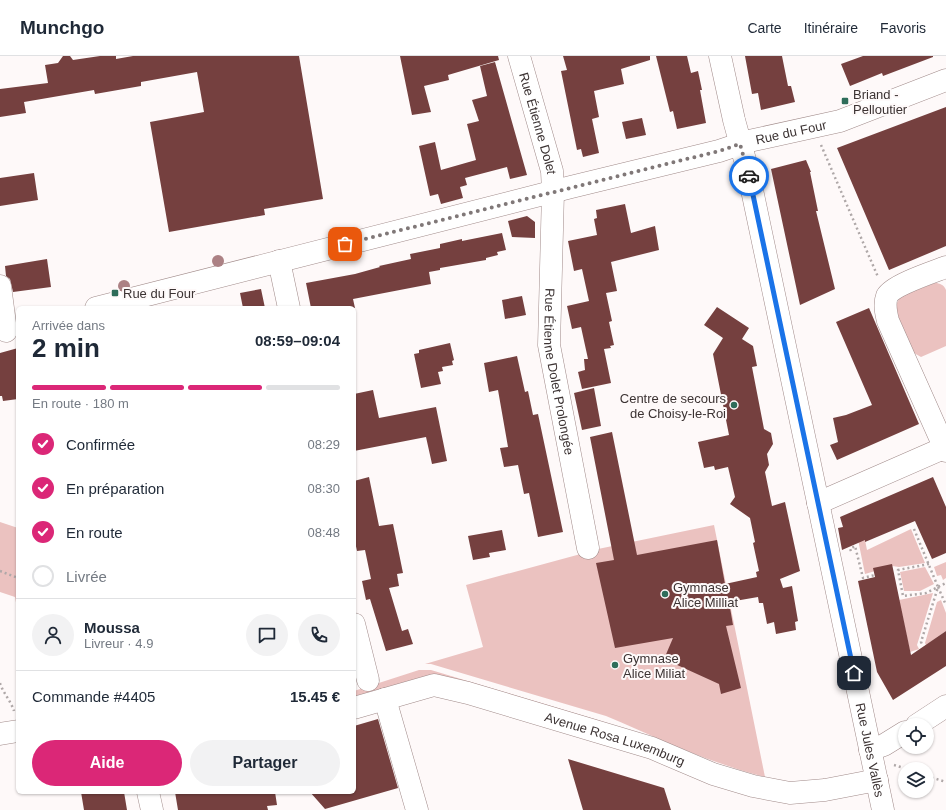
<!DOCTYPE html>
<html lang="fr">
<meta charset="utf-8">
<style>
:root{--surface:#fff;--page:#f2f2f3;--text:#1f2937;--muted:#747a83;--line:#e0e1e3;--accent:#db2777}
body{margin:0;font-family:Arial,sans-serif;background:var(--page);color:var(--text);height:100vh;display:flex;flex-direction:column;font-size:15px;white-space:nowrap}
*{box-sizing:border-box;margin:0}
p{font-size:13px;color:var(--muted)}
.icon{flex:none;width:22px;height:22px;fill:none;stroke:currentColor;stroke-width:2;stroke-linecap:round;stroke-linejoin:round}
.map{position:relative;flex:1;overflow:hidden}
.panel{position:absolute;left:16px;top:250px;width:340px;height:488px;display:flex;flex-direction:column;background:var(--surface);border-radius:6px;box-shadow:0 1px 3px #0004}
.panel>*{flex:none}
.tools{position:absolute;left:898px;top:662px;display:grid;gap:8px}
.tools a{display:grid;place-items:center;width:36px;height:36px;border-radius:50%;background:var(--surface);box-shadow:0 1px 3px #0004;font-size:20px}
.pin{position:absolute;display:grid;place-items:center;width:34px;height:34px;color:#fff;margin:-17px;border-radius:8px;box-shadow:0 2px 6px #0006}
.courier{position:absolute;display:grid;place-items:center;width:40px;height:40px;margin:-20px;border:3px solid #1a73e8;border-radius:50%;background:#fff;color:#222;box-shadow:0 1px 5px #0007}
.overview em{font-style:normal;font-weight:700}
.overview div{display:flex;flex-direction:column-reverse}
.overview{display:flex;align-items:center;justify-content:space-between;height:68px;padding:0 16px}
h1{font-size:26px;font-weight:700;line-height:30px}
.bar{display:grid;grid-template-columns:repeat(4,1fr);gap:6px 4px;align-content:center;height:48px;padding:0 16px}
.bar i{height:5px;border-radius:3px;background:var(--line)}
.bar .active{background:var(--accent)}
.bar p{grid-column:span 4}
.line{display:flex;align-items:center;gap:10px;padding:0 16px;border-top:1px solid var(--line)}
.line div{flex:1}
.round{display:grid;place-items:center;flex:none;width:42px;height:42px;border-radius:21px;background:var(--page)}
ol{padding:0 16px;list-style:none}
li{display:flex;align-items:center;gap:12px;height:44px}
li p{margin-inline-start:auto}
li .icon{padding:4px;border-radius:50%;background:var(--accent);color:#fff;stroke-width:4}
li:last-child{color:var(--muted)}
li i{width:22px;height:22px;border:2px solid var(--line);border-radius:50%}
.cta{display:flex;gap:8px;margin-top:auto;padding:8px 16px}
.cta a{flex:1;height:46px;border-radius:24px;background:var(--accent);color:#fff;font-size:16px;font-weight:700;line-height:46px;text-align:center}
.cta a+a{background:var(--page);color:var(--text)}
header{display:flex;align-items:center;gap:24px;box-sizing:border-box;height:56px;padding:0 20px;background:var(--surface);border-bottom:1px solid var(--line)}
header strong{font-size:19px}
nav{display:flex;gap:22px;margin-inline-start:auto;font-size:14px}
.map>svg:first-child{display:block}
</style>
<header>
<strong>Munchgo</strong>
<nav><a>Carte</a><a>Itinéraire</a><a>Favoris</a></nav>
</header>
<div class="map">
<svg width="946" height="754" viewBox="0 0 946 754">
<rect width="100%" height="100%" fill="#fef9f9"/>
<path fill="#ebc2c0" d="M935,227C940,227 944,229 946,234V290L921,301L914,297L897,260L896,249L899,243L903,239Z
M0,466L18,472V558L15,541L0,536Z
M714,469L765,721C730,712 696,699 663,685C644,676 625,668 606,660L431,608H425L483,591L466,529L577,499L598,495V493Z
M855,469H862L867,494L911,473L925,507L899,511L892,510L865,518Z
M946,506V522L943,524L941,519L937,520L934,511Z
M925,511L934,528L920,535H904L900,516Z
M933,537L917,589L919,593L910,596L899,544Z
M941,544L946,557V575L926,589L925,587L937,546Z
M419,614H431L601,665L626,674L438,620L354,645V635Z"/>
<path fill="#75403f" d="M63,0H70L73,4L100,0H116V3L133,0H299L323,143L264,153L265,159L169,176L150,66L204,56L197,16L141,26V30L95,38L94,34L24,46L26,57L0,61V33L48,27L45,9L58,7Z
M400,0H498L499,4L448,19L449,24L424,30L431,56L412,59Z
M563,0H650V4L621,13L624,28L594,35L599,61L592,63L599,97L583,101L581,93L577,94L561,15L567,14Z
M656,0H687L691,17L698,15L702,34H700L706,67L677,73L673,55L670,56Z
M745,0H782L788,30H791L795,46L761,54L758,37L752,38Z
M863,0H933V1L883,20L882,17L850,30L841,8Z
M495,6L527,119L510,123L507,111L465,122L467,129L460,131L463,142L441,148L438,138L430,140L419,90L435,86L441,114L476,104L467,68L479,65L472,44L487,40L480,10Z
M946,51V190L889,214L837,92Z
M642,62L646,79L626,83L622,66Z
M806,104L811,116H810L818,155H816L835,233L800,249L771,113Z
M34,117L38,144L0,150V122Z
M625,148L631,177L655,170L659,194L611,206L617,235L606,237L612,265L609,266L614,289L610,290L611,292L604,293L611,327L582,333L578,316L585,314L584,303H588L581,271L572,273L567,250L589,245L582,213L574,215L568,185L597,179L594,163L597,162L596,154Z
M527,160L535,166V182L512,181L508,165Z
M502,177L506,194L497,196L498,199L486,202V204L440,212V214L429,216L431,228L353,243L355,252H311L306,227L355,218L380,211L379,210L411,203L410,198L440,192V188L462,183V185Z
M47,203L51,231L13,236L10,223L6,220L5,210Z
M261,233L265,252H243L240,237Z
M522,240L526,259L505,263L502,244Z
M717,251L749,272L742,283L753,290L757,310L752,311L764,373L771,377L773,388L767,398L769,409L765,416L772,450L785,446L800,515L780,523L783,532L792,530L798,565L795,566L796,574L776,578L774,566L767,568L763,547H759L758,541L729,546L733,569L726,570L741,632L721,638L719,628L664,603L673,582L615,592L596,507L614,504L590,381L612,376L637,499L717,484L725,528L757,521L756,516L759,515L753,487L755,486L750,462L730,448L735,441L728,411L715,414L714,410L704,412L698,386L729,379L713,298L723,282L704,269Z
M869,252L919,368L837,404L830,389L838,386L833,362L846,359L872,349L836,266Z
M450,287L454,304L452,305L453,309L442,311L443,315L438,316L441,328L421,332L414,298L419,297V294Z
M18,292V343L3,345L2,340H0V297Z
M517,300L525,336L528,335L533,359L538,358L563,476L538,481L529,437L524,438L518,409L504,411L500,392L508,391L498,334L489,336L484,307Z
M594,332L601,370L582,374L574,337Z
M373,334L379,362L436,351L447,405L432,408L426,381L354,395V338Z
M369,421L379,470L393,468L403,517L397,518L399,530L389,532L402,575L408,573L413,588L386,595L370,543L366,544L362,525L371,523L365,494L357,495L354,481V425Z
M933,421L946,451V497L932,503L915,465L865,486V484L842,494L838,472L843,471L840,461Z
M502,474L506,494L489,497L490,501L473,504L468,480Z
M892,508L911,599L946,575V610L893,644L877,616L858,525L875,521L873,512Z
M378,663L398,732L325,753L310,736H354V670Z
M568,703L664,732L671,754H583Z
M81,736H124L127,754H84Z
M175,736H275L277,749L267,750L268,754H178Z"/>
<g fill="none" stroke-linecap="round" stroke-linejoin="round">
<g stroke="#a18b8a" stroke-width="23">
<g id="minor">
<path id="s1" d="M519,0L552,115L553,136L549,289L588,492"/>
<path id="s2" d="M720,0L734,64L748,115L883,754"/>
<path d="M279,205L289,252"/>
<path d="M946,211C933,216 893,229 887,240C884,248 886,257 888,265L946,395"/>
<path d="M0,230L6,275"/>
<path id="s3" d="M96,252L571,131L719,95L749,85L840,65L946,24"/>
<path d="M818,447L946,391"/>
<path d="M354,568L368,624"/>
<path d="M385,643L417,754"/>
<path id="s4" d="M354,652L434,629L468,637L652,692L713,718L753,730L790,737L825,734L877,724"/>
<path d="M917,669L946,650"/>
<path d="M0,678L18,675"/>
<path d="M870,694L884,689L905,676"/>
<path d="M148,736L152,754"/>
</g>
</g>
<path stroke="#afa8a8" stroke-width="2.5" stroke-dasharray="2 3" stroke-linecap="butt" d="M821,89L878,221
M914,473L938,531L921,586L923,590
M851,495L850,493L855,490L863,522L875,519
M929,508L898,514L903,540L926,537L946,527
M0,515L18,522
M938,531L946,549
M0,627C3,637 11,645 14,655
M894,709L907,713
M927,720L946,726"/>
<use href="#minor" stroke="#fff" stroke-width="22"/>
</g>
<g fill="#ac8184">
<circle cx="218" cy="205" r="6"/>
<circle cx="124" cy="230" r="6"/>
</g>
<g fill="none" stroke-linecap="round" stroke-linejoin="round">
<path stroke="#807878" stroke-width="4" stroke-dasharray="0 7.2" d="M345,188L719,95L740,88L749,120"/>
<path stroke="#1a73e8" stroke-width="5" d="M749,120L854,617"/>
</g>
<g fill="#2e6d5a" stroke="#fef9f9" stroke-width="1.5">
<rect x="841" y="41" width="8" height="8" rx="2"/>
<rect x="111" y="233" width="8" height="8" rx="2"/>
<circle cx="734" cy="349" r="4"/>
<circle cx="665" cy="538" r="4"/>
<circle cx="615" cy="609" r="4"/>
</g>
<g text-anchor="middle" stroke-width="4" stroke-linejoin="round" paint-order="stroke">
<g font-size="13" fill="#3c3333" stroke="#fef9f9" text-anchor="start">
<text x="853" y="43">Briand -<tspan x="853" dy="15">Pelloutier</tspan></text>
<text x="123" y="242">Rue du Four</text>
<text x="726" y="347" text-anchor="end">Centre de secours<tspan x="726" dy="15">de Choisy-le-Roi</tspan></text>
<text x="673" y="536">Gymnase<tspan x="673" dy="15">Alice Milliat</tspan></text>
<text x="623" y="607">Gymnase<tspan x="623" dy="15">Alice Miliat</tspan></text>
</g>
<g font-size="13" fill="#3c3333" stroke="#fef9f9">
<text dy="5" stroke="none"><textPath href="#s1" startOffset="70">Rue Étienne Dolet</textPath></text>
<text dy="5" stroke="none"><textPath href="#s3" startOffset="717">Rue du Four</textPath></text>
<text dy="5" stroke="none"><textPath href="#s1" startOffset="321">Rue Étienne Dolet Prolongée</textPath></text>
<text dy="5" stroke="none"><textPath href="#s4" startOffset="272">Avenue Rosa Luxemburg</textPath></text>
<text dy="5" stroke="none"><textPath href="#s2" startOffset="710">Rue Jules Vallès</textPath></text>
</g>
</g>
</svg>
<div class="tools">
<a><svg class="icon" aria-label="locate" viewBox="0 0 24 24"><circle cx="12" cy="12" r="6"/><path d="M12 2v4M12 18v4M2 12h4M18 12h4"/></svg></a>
<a><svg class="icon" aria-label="layers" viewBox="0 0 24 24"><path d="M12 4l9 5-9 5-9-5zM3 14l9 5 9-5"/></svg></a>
</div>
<div class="pin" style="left:345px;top:188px;background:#ea580c"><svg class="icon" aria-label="bag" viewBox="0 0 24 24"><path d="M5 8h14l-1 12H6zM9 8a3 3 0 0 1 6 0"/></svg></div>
<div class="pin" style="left:854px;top:617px;background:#1f2937"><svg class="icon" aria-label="home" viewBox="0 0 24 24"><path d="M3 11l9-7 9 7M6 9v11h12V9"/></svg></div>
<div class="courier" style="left:749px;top:120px"><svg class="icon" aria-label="car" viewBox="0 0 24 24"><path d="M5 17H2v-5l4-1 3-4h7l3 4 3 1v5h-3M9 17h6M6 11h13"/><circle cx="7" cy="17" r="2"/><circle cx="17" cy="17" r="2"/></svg></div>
<section class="panel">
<div class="overview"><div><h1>2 min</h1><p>Arrivée dans</p></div><em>08:59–09:04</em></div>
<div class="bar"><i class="active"></i><i class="active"></i><i class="active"></i><i></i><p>En route · 180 m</p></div>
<ol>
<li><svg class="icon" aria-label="check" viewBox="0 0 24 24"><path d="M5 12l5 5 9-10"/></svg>Confirmée<p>08:29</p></li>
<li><svg class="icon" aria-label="check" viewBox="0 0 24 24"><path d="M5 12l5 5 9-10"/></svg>En préparation<p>08:30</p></li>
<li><svg class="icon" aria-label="check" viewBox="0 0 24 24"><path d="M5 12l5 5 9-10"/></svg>En route<p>08:48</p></li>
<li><i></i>Livrée</li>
</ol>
<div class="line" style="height:72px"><a class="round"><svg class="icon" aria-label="person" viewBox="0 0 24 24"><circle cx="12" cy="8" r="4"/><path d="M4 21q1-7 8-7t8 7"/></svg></a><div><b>Moussa</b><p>Livreur · 4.9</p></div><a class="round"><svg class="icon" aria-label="chat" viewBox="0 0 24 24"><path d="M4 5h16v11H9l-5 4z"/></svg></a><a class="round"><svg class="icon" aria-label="phone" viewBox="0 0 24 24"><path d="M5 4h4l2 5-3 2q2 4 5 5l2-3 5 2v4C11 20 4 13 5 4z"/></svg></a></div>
<div class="line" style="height:52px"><div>Commande #4405</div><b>15.45 €</b></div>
<div class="cta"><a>Aide</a><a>Partager</a></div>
</section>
</div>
